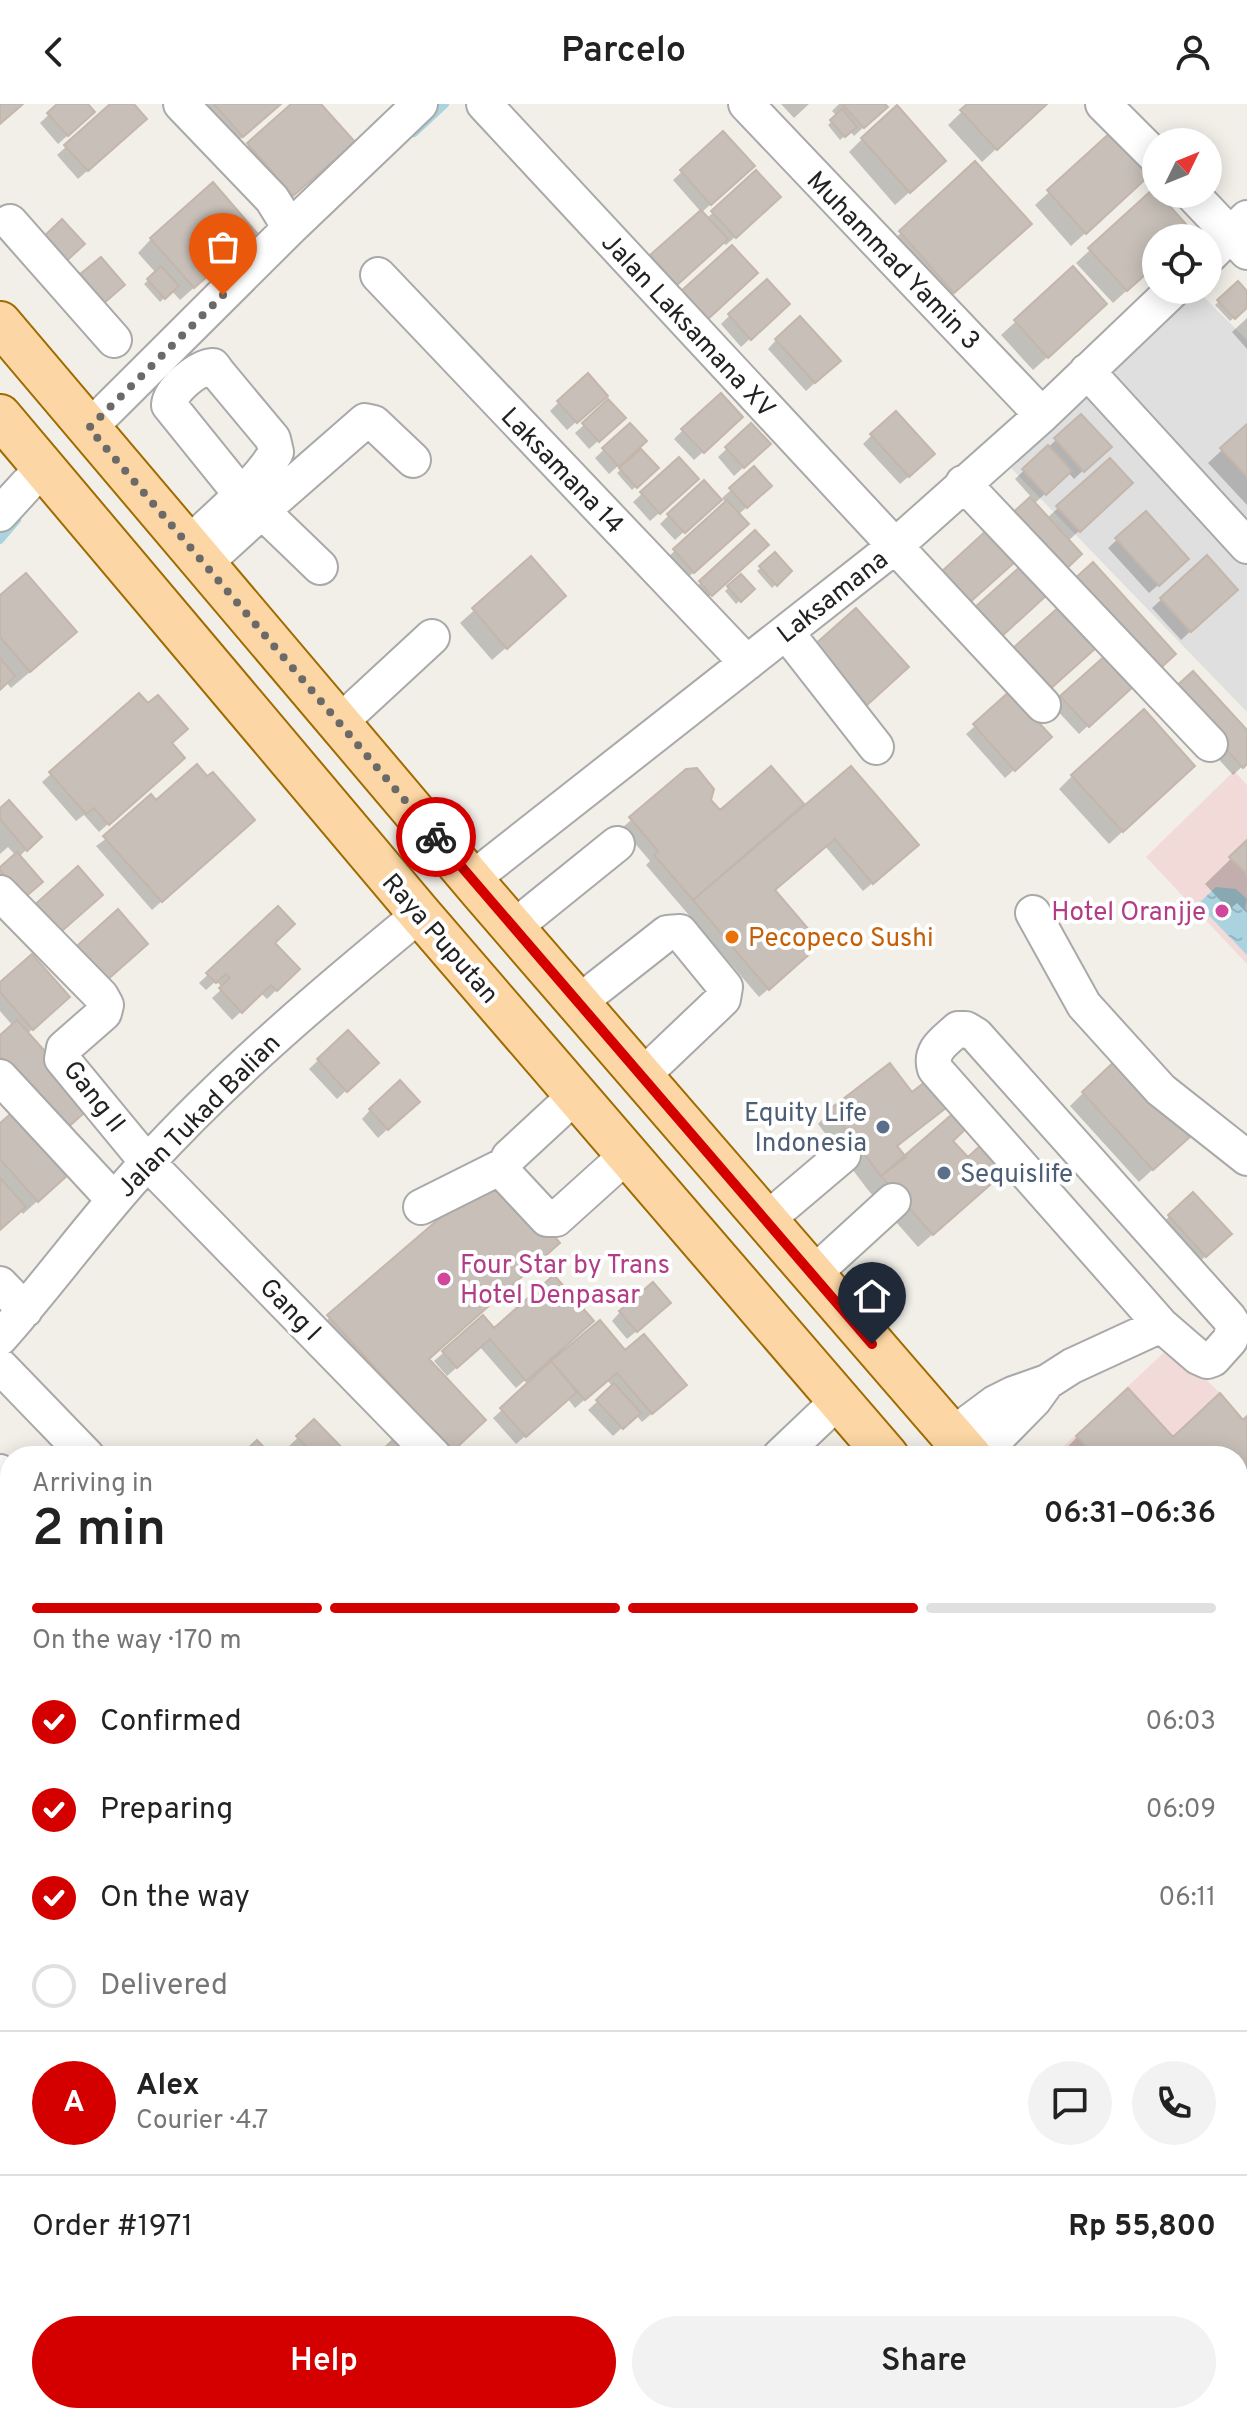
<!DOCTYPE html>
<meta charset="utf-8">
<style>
:root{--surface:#fff;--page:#f2f2f2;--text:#222;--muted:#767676;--line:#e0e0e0;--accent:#d40000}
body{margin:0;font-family:Overpass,sans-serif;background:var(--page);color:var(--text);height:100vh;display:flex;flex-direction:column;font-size:30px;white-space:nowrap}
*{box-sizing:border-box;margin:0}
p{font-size:26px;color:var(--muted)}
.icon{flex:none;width:44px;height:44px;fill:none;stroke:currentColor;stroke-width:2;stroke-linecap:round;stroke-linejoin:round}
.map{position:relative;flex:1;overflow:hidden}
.drawer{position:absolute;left:0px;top:1342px;width:1248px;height:978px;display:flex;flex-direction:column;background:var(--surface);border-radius:32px 32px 0 0;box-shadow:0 4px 20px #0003}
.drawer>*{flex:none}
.needle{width:52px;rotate:47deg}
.fabs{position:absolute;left:1142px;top:24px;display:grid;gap:16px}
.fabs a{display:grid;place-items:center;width:80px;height:80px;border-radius:50%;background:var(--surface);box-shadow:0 4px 20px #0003;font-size:40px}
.pin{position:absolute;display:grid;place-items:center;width:68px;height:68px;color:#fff;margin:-82px -34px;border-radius:50% 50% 50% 0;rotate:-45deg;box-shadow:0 0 8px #0007}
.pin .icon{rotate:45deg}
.courier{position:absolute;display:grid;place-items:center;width:80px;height:80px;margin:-40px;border:6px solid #d40000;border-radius:50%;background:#fff;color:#222;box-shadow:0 2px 10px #0007}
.summary em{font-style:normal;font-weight:600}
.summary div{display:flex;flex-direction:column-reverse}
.summary{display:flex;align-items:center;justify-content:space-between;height:136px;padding:0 32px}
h1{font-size:52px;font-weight:600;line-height:60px}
.bar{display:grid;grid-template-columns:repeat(4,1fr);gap:12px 8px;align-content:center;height:96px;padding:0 32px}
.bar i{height:10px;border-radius:6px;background:var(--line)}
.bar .on{background:var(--accent)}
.bar p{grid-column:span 4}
.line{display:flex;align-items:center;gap:20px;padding:0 32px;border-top:2px solid var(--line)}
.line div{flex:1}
.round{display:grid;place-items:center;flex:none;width:84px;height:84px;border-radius:42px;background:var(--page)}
ol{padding:0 32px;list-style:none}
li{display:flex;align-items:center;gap:24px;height:88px}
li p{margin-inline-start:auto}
li .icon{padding:8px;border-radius:50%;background:var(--accent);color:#fff;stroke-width:4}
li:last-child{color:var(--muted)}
li i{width:44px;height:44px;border:4px solid var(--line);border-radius:50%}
.primary-button{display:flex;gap:16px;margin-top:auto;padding:16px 32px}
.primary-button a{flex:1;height:92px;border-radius:48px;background:var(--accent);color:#fff;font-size:32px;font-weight:600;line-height:92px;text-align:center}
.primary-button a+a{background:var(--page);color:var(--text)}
header{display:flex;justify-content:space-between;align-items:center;height:104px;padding:0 32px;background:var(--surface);font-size:36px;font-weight:600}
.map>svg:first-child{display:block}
</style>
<header><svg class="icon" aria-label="back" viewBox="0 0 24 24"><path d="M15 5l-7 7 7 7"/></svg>Parcelo<svg class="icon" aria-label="person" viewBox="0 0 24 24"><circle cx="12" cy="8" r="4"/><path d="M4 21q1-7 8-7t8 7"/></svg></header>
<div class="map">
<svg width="1247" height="2319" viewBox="0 0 1247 2319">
<defs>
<pattern id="water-ripples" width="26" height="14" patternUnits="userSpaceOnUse" patternTransform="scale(2)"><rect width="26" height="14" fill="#aad3df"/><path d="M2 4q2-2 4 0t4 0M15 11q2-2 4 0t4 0" fill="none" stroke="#92b5bf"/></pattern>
</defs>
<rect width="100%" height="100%" fill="#f2efe9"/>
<path fill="#e0dfdf" d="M1197,186L1247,236V608L1011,364Z"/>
<path fill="#f2dad9" d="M1234,667L1247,681V860L1146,753Z
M1171,1242L1220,1289L1243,1315L1247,1312V1608L1238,1597V1352H1053Z"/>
<path fill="url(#water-ripples)" d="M1216,783L1236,785L1247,795L1245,804L1247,807V851L1198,800Z"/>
<path fill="#0003" d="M60,0H86L84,17L58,40L40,19Z
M113,0H131L136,24L78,75L57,51Z
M189,0H280L229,45Z
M294,0H318L338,51L279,104L235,54Z
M781,0H809L794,14Z
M839,0H882L876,12L854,32L850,27L840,36L828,21L837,12L832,7Z
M970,0H1045L982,58L948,21Z
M723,30L743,71L701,109L706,115L756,69L770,102L726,141L722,138L667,188L643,161L701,108L673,76Z
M1111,31L1134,85L1071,142L1035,101Z
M862,35L930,70L895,101L849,48Z
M975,60L1015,133L940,201L887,142Z
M1154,87L1190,128L1184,134H1156V160L1113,199L1076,159Z
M151,135L241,142L180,196L172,187L160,198L144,180L156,169L138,149Z
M1073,165L1091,214L1033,266L1001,231Z
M1238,180L1247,190V202L1230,217L1215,201Z
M778,209L741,243L721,220L730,211Z
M1247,214V245L1232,228Z
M776,236L830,265L806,287L768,245Z
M559,298L597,300L567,326L550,307Z
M1081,312L1100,351L1074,375L1068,368L1034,400L1047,414L1058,404L1122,388L1068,437L1009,415L1032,394L1015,375Z
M584,321L614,323L589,345L575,329Z
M630,321L636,346L609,370L595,354Z
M732,322L694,356L674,335L683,326Z
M751,322L759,349L734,372L718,353Z
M1247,323V401L1208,359Z
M872,331L924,359L900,380L863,340Z
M641,347L656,364L632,386L617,369Z
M679,356L688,384L650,417L633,398Z
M731,386L760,391L738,411V429L685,476L666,455L726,399L722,394Z
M710,404L675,436L660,420L669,411Z
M1146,409L1178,464L1149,489L1108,444Z
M755,429L758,450L702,499L692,487Z
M775,451L790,467L772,484L757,467Z
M1207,454L1227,494L1181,536L1152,504Z
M531,455L550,505L492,556L460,519Z
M741,472L752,485L736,500L725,487Z
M0,493L56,546L11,584L6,578L0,584Z
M1122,590L1079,630L1053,602L1062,593Z
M139,591L170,640L174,662L99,728L84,711L76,717L42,678Z
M1165,596L1247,629V658L1233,671Z
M975,622L1041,641L1005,674L966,630Z
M771,665L804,703L908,749L863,787L825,742L773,787L810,849L759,893L646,761L650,757L622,724L687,667L720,709Z
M1072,672L1179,676L1109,740L1059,685Z
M156,699L244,724L152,806L96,742Z
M0,707L39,733L19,753L40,778L0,785V766L16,752L8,743L0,750Z
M1247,739V809L1237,799L1229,806L1205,780Z
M278,805L273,839L298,865L267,895L261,889L232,916L212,894L223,884L216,877L206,886L199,879Z
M0,881L59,902L27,930L0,980V934L13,922L0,907Z
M348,928L376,958L337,995L309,965Z
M1083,989L1174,1046L1139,1078L1070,1002Z
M948,1000L896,1044L906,1056L951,1037L990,1080L918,1143L868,1086L818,1020L831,1006Z
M370,1006H408L378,1034L362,1015Z
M0,1021L52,1084L23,1110L20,1106L0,1125Z
M497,1068L540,1157L427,1256L465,1334L446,1352L310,1231Z
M1193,1091L1220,1139L1196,1161L1160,1121Z
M620,1208H660L627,1235L612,1217Z
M483,1214L494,1226H583L516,1284L480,1243L447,1272L434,1257Z
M599,1219L625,1249L676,1289L642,1318L636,1311L613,1332L588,1306L613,1283L607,1276L575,1304L568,1295L516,1340L493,1314Z
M1247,1315V1594L1238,1584V1352L1060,1351L1077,1333L1173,1336Z
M314,1318L347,1352H289L284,1347Z
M0,1478L10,1489V1611L0,1601Z
M0,1667L10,1677V1725L0,1715Z
M10,1928V1990L0,1978V1929Z
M1247,2026V2108L1238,2117V2034Z
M1247,2120V2151L1241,2145L1238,2148V2128Z
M0,2168L10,2184V2233L0,2239Z
M1247,2195V2246L1246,2247L1238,2238V2203Z
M1247,2256V2302L1238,2294V2264Z
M1238,2302V2319H1183L1180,2316L1187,2310H1238Z
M0,2308L7,2318L6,2319H0Z
M111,2310H189L186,2319H118Z
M230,2310H299L307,2319H238Z
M387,2310H426L417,2319H383L381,2316Z
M479,2310H498L489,2319Z"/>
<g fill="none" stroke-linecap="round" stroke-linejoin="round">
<path stroke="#aad3df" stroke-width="8" d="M414,29L445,0
M0,436L17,416"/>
</g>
<path fill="#c7bfb8" stroke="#c4b6ab" stroke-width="2" d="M0,0H23L0,20Z
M57,0H88L95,8L68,32L47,9Z
M110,0H134L147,15L88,67L64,41Z
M214,0H281L243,33Z
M291,0H321L355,38L293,92L247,39Z
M842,0H885L888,3L864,24Z
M967,0H1047L997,46L960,6Z
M897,1L946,57L910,89L861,34Z
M842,5L857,23L845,33L830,16Z
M723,27L755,62L711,101L680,66Z
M1111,28L1150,71L1086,130L1047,86Z
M975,57L1032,120L954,189L899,127Z
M756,66L781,93L736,134L711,107Z
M213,78L257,129L194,184L150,134Z
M1154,84L1156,90H1159L1193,128L1186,134H1156V161L1127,187L1088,144Z
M701,106L728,135L677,181L650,151Z
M62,115L85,140L62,161L40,136Z
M732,141L758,169L707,216L681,187Z
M101,153L125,181L97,205L73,176Z
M161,162L179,182L165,195L147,175Z
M1073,162L1107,200L1048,254L1014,216Z
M767,175L790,200L751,236L728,210Z
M1238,177L1247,187V204L1235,215L1217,196Z
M800,212L841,257L815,279L775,235Z
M588,269L608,292L577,319L557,297Z
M721,289L743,313L704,349L681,325Z
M608,295L626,314L599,338L582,319Z
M896,307L935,350L909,373L870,330Z
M1081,310L1112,343L1084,368L1054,334Z
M630,319L647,337L619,363L602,344Z
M751,319L771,340L744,364L725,343Z
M1247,320V373L1220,344Z
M1048,341L1072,367L1046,391L1022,365Z
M641,345L659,364L637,384L619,364Z
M679,353L699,375L660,410L640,388Z
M1110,354L1133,379L1080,428L1056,402Z
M754,362L772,382L747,404L729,384Z
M704,376L722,396L685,429L667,410Z
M1030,393L1082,450L1060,471L1008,413Z
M727,396L749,420L694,469L673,445Z
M1146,407L1189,455L1159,482L1115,434Z
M755,426L769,441L712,492L699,477Z
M987,426L1015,458L969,499L941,468Z
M775,448L792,467L777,482L759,462Z
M1207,451L1238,486L1191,528L1160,494Z
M531,452L566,492L507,545L472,504Z
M1093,458L1176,550L1153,571L1070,479Z
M1021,462L1047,491L1001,533L974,504Z
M26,469L77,528L30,568L0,533V491Z
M741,470L755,485L741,498L727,482Z
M1059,503L1096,544L1049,586L1012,545Z
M856,504L909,563L867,601L813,542Z
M1106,551L1134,582L1089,623L1060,592Z
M0,554L15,572L0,586Z
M1193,567L1247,626V660L1243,664L1172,586Z
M1010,587L1052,633L1015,667L973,620Z
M139,589L148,599L158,591L188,625L172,639L185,654L109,721L94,704L86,710L49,668Z
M1144,605L1195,662L1123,728L1071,671Z
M197,660L207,672L213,668L255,716L162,798L103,732L151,690L156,696Z
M771,662L804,700L693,796L654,751L658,747L629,713L686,665L697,664L714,685L711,696L720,706Z
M851,662L919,741L873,780L835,735L775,786L821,840L769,886L693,796Z
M9,696L42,733L27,747L0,715V704Z
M1247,736V771L1229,753Z
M17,748L43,778L24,794L0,766V763Z
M78,762L103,791L55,833L31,804Z
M278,802L295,820L275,839L300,865L277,887L271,881L242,909L219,884L230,874L226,870L216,879L206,869Z
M118,805L148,840L98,884L68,850Z
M32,850L70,893L33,926L0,888V878Z
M17,916L93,1001L65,1026L0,952V931Z
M348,926L379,959L347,988L317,955Z
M1118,954L1190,1033L1153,1066L1082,988Z
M890,959L912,988L930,974L951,1000L897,1042L906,1053L881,1072L830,1005Z
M400,976L420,998L388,1026L369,1005Z
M957,1006L970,1021L953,1037L968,1053L982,1040L1006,1067L933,1131L881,1072Z
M13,1008L68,1071L38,1098L0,1055V1019Z
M497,1065L560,1139L429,1255L486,1316L452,1348L327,1211Z
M0,1074L26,1103L0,1126Z
M1193,1088L1232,1130L1206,1153L1168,1111Z
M554,1171L594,1217L526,1277L490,1235L457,1264L442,1247L483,1211L494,1224Z
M653,1178L671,1199L637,1228L619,1207Z
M600,1216L625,1246L644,1230L687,1281L652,1310L617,1269L585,1296L551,1257Z
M551,1257L577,1288L526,1333L500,1304Z
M614,1279L641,1309L623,1325L596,1296Z
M1128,1284L1173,1333L1220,1289L1243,1316L1247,1312V1556L1238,1546V1352H1095L1076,1332Z
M314,1315L350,1352H316L296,1332Z
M395,1334L412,1352H376Z
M257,1336L272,1352H240Z
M0,1475L10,1486V1584L0,1574Z
M0,1664L10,1674V1708L0,1697Z
M10,1763V1844L0,1852V1771Z
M1247,1891V2008L1238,2017V1899Z
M7,1920L10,1925V1971L0,1959V1926Z
M1247,2023V2060L1238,2050V2031Z
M0,2043L10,2060V2066L0,2071Z
M1247,2068V2110L1239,2118L1238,2077Z
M1238,2155L1247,2165V2184L1238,2192Z
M0,2164L10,2180V2230L0,2236Z
M1247,2192V2230L1238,2221V2201Z
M1238,2299L1247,2309V2313L1240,2319H1200L1191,2310H1238Z
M255,2310H301L309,2319H263Z
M339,2310H370L378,2319H340Z
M400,2310H428L419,2319H409Z
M506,2310H554L562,2319H496Z
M937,2310H964L954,2319H944Z
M1081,2310H1129L1136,2319H1070Z"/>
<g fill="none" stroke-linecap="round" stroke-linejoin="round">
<g stroke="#a9a9a9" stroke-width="38">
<path id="minor" d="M181,0L272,95L290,124
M484,0L1043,601
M746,0L1042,311
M1103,0L1156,53
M1192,90L1247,148
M10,118L114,236
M1208,153L1247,114
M378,171L747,559
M1087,267L1247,442
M89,324L290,124L420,0
M963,379L1210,640
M262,407L365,317L374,319L413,356
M0,410L43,363
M188,441C214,415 259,379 276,348L273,335L218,269L213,262C198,263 170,286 169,301L240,389
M204,460L262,407L320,463
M786,528L876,643
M339,619L432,533
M472,775L894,443L1042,311L1173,186
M0,789L101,892L106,901L104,909L64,944L62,955L147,1058L434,1352
M1033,809L1084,901L1161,986L1247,1054
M513,824L617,740
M578,899L667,829L680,828L725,883L723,895L641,973
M958,925H966L976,931L1229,1214L1234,1222L1230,1236L1213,1255L1207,1257L1198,1253L1161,1221L935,965C929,946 945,937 958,925Z
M0,973L113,1095
M576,991L509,1053L505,1061L506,1071L547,1115H556L627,1051
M421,1103L505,1061
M765,1117L843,1051
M812,1171L893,1097
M0,1180L25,1206
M0,1234C50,1178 94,1116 145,1061C229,969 324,889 420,810
M0,1262L87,1352
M952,1331L995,1299L1013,1290L1047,1278L1072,1262L1161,1221
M780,1352L839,1296
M979,1352L1034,1296L1047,1278
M0,1368L10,1378
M0,1471L10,1481
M1238,1614L1247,1611
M1238,1843L1247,1836
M0,1896L10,1888
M0,2100L10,2092
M0,2131L10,2140
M132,2310L137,2319
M186,2310L192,2319
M320,2310L327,2317
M572,2310L581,2319
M693,2310L703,2319
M914,2310L922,2319
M1158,2310L1166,2319
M762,2319L771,2310"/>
</g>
<g stroke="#a06b00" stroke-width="46">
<path id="major" d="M0,219L482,788L970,1352
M0,312L420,810L887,1352
M1238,1640L1247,1648
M1238,1749L1247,1758"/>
</g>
<use href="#minor" stroke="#fff" stroke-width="34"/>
<use href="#major" stroke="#fcd6a4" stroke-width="42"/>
</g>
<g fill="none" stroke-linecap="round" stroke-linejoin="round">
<path stroke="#6b6a68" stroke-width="8" stroke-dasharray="0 14.4" d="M223,191L89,324L436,733"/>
<path stroke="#d40000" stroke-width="10" d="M436,733L872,1240"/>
</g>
<g fill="#d1479c" stroke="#fff" stroke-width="3">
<circle cx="1222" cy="807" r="8"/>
<circle cx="444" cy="1175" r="8"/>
</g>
<circle fill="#e8710a" stroke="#fff" stroke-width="3" cx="732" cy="833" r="8"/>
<g fill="#5c6f8a" stroke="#fff" stroke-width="3">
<circle cx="883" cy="1023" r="8"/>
<circle cx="944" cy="1069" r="8"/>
</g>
<g text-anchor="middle" stroke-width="8" stroke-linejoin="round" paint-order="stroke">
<g font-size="26" fill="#222" stroke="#fff">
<text transform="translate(894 156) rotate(46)" y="9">Muhammad Yamin 3</text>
<text transform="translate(689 221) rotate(47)" y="9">Jalan Laksamana XV</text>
<text transform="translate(563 366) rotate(46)" y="9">Laksamana 14</text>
<text transform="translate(832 492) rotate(-38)" y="9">Laksamana</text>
<text transform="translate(441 834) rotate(49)" y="9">Raya Puputan</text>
<text transform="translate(95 992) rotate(52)" y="9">Gang II</text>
<text transform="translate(198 1011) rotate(-45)" y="9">Jalan Tukad Balian</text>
<text transform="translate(291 1205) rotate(46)" y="9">Gang I</text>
</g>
<g font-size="26" fill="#b23c85" stroke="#fff" text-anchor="end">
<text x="1206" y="816">Hotel Oranjje</text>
<text x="460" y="1169" text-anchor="start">Four Star by Trans<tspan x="460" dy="30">Hotel Denpasar</tspan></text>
</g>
<g font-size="26" fill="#c56008" stroke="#fff" text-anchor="start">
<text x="748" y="842">Pecopeco Sushi</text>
</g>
<g font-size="26" fill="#4e5e75" stroke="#fff" text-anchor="end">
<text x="867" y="1017">Equity Life<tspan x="867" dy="30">Indonesia</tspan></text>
<text x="960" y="1078" text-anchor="start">Sequislife</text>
</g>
</g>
</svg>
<div class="fabs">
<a><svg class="needle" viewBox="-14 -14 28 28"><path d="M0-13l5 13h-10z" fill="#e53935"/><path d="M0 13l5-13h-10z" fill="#767676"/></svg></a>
<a><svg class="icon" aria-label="locate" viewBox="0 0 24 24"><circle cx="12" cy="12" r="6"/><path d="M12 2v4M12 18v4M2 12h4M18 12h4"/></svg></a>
</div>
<div class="pin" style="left:223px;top:191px;background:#ea580c"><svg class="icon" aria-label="bag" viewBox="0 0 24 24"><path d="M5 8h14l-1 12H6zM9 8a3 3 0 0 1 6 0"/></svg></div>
<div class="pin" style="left:872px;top:1240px;background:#1f2937"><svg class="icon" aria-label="home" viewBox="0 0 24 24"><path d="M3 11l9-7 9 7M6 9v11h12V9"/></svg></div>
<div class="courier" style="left:436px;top:733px"><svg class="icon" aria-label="bike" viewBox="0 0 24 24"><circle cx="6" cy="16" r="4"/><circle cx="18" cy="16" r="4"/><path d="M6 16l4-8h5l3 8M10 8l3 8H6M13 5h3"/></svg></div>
<section class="drawer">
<div class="summary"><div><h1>2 min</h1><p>Arriving in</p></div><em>06:31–06:36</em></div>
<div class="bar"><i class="on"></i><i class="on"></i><i class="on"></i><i></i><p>On the way · 170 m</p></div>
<ol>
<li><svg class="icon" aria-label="check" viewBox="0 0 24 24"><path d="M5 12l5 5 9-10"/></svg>Confirmed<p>06:03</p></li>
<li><svg class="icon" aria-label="check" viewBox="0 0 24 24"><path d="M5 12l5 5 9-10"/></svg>Preparing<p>06:09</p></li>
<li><svg class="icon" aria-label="check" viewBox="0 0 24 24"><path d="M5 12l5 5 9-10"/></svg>On the way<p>06:11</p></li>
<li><i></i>Delivered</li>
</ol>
<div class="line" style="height:144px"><b class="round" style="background:var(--accent);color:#fff">A</b><div><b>Alex</b><p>Courier · 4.7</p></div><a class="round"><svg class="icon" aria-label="chat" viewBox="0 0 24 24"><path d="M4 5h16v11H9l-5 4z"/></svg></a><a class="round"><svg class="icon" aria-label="phone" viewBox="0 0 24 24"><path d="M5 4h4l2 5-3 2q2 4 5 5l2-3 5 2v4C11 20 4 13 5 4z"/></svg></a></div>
<div class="line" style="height:104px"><div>Order #1971</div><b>Rp 55,800</b></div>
<div class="primary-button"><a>Help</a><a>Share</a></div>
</section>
</div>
